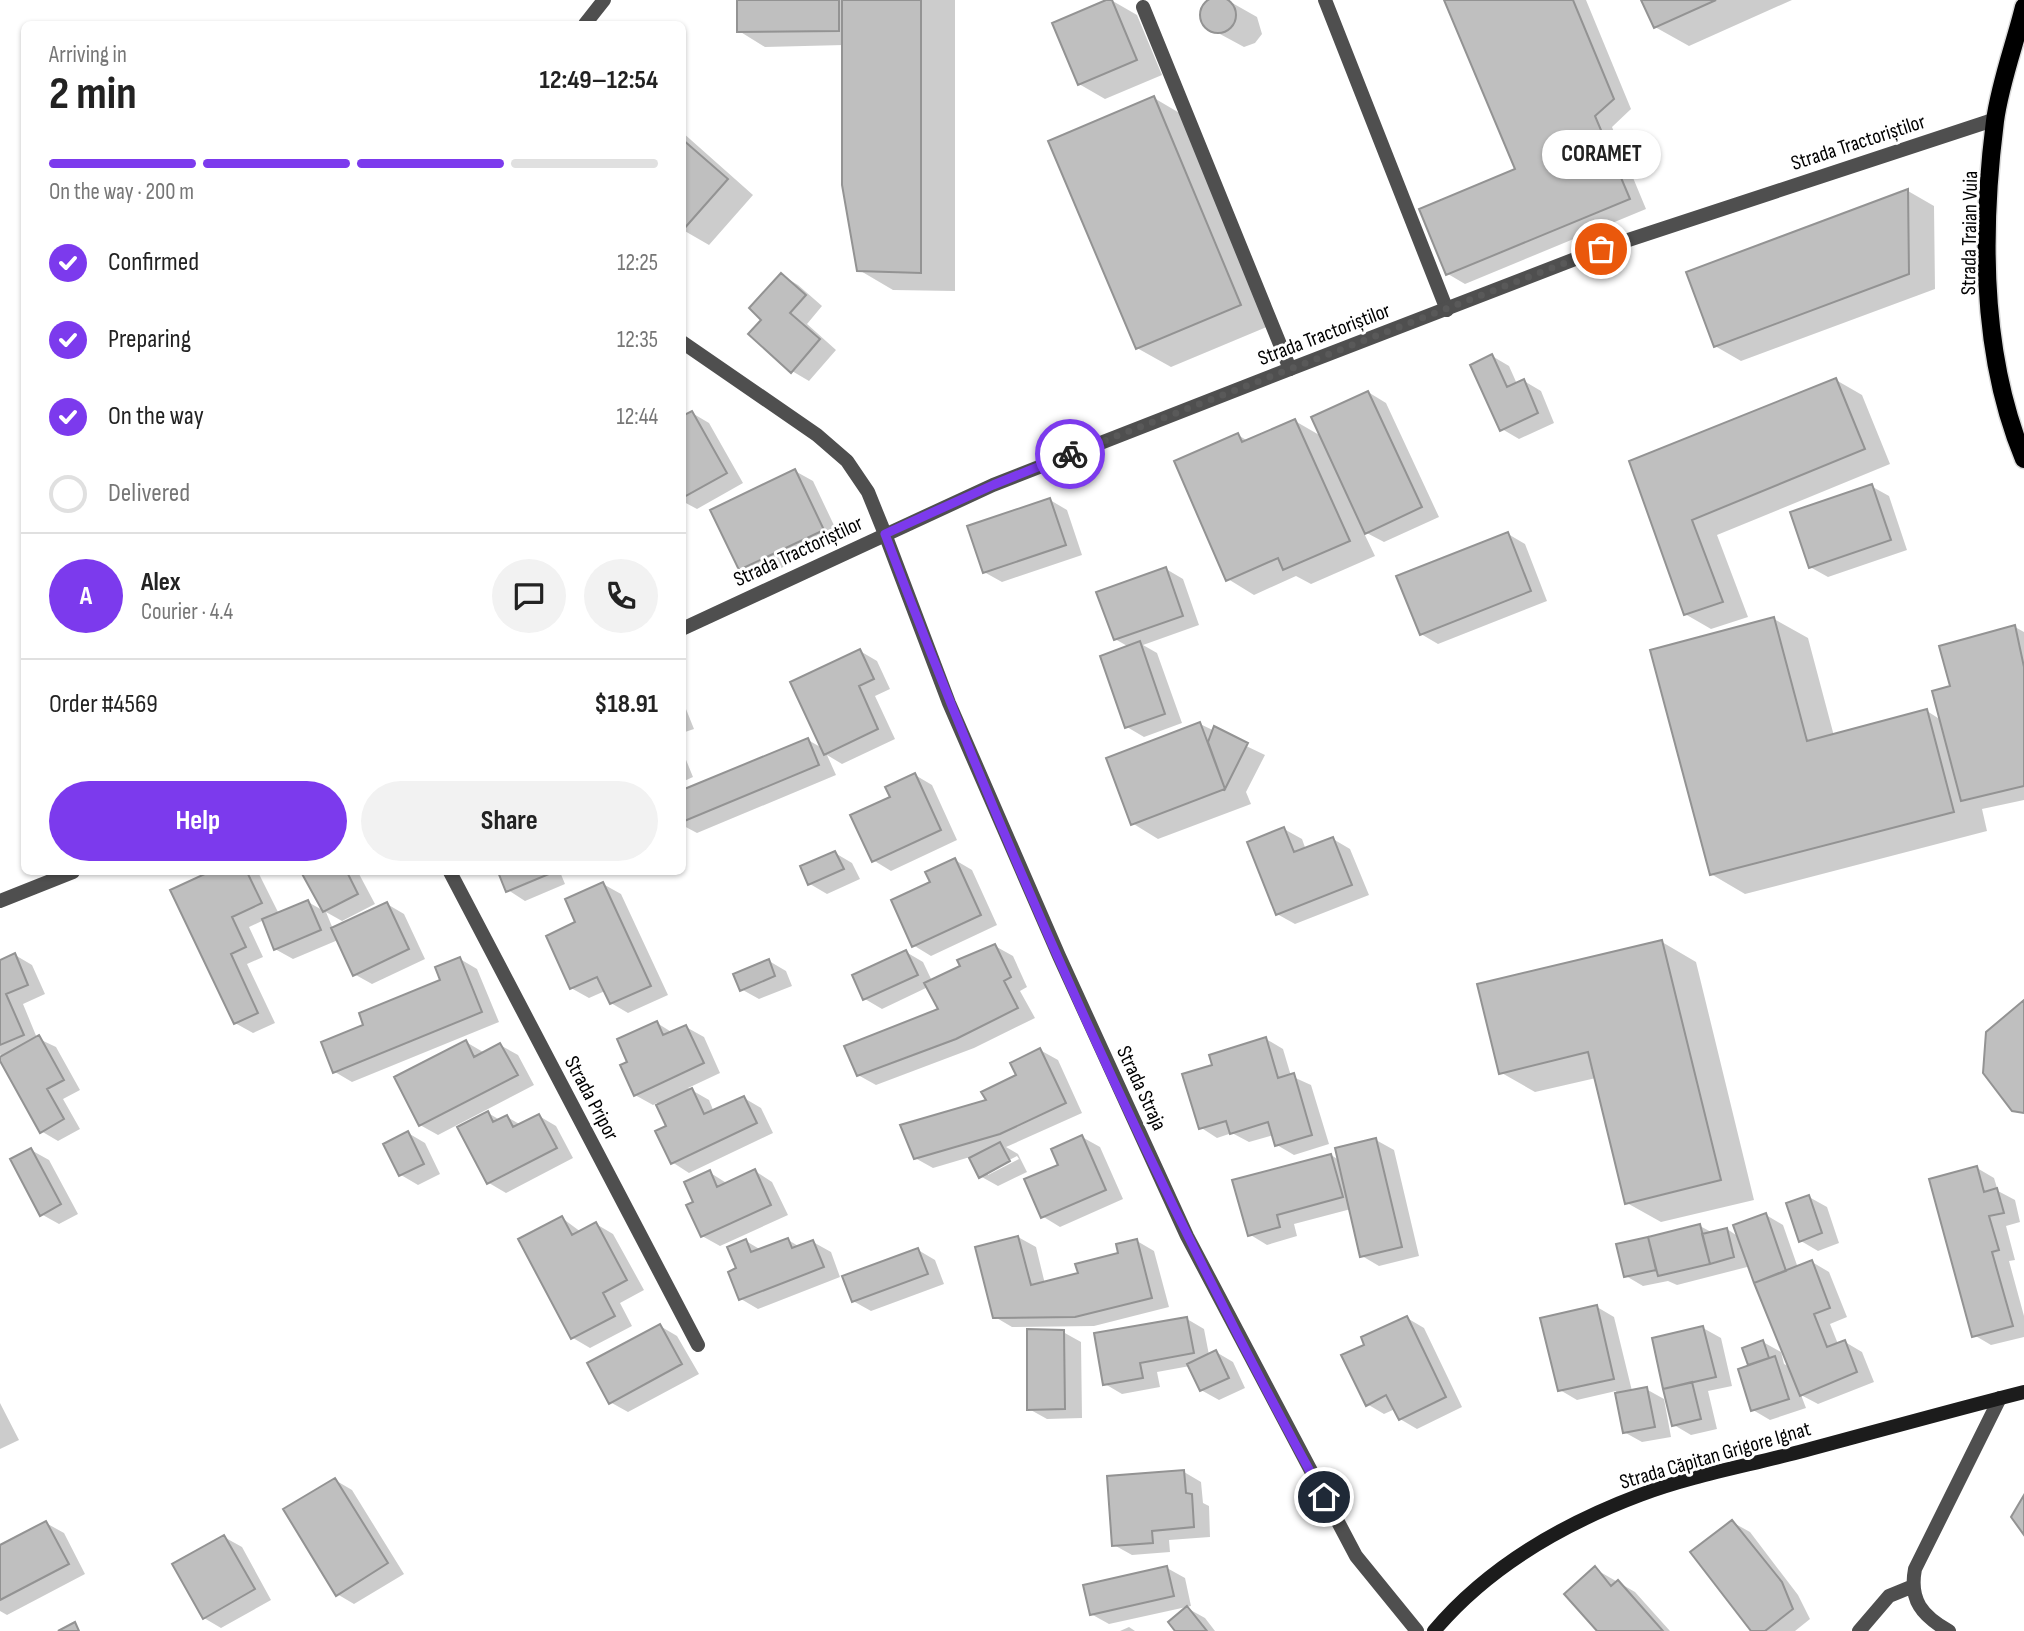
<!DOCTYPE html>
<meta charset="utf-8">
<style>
:root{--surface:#fff;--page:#f2f2f2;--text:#222;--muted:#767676;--line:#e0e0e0;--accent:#7c3aed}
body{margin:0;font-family:"Sofia Sans Condensed",sans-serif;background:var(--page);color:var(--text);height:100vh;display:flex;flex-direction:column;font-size:26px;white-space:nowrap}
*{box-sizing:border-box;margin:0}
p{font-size:23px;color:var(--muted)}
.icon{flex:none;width:38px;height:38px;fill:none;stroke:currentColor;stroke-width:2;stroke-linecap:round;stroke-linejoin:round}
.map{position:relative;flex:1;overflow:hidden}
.panel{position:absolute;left:21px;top:21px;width:665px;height:854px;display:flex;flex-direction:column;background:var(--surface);border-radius:10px;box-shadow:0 2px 5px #0004}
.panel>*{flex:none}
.pin{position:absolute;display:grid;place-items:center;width:60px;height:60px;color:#fff;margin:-30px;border:4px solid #fff;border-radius:50%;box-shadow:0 2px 7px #0007}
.courier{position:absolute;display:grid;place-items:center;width:70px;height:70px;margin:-35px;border:5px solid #7c3aed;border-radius:50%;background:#fff;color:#222;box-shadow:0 2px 9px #0007}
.bubble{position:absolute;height:49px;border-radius:24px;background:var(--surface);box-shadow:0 2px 5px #0004;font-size:23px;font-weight:700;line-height:49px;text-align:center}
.summary em{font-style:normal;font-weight:700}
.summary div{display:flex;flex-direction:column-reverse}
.summary{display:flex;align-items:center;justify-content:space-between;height:119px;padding:0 28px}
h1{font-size:46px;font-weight:700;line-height:52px}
.bar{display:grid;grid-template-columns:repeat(4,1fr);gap:10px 7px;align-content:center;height:84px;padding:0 28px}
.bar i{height:9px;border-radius:5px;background:var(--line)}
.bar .current{background:var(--accent)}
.bar p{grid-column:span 4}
.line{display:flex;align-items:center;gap:18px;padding:0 28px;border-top:2px solid var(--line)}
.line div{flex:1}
.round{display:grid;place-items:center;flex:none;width:74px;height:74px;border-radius:37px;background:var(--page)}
ol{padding:0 28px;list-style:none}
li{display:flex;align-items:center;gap:21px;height:77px}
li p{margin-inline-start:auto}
li .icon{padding:7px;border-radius:50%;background:var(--accent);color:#fff;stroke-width:4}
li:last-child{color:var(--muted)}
li i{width:38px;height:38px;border:4px solid var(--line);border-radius:50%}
.primary-button{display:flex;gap:14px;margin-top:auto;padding:14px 28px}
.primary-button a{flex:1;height:80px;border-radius:42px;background:var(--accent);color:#fff;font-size:28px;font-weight:700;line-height:80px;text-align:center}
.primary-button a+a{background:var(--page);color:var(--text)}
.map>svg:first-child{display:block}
</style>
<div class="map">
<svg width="2024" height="1631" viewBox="0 0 2024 1631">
<rect width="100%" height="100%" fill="#fff"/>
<path fill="#0003" fill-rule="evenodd" d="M739,0H955V291L893,290L859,270L844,45L765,47L739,31Z
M1111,0L1137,15L1162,75L1105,99L1079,84Z
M1208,0H1227L1257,17L1262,34L1255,43L1244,47L1207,27L1201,12Z
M1446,0H1586L1631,109L1612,127L1646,209L1465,284L1448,274L1517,170Z
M1643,0H1792L1689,46L1655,27Z
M1154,98L1188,118L1274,324L1171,367L1137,348Z
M682,132L753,195L709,245L683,230Z
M1908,191L1934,206L1935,289L1741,361L1715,346Z
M781,275L798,285L822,306L807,324L836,350L809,381L792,371L764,320Z
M1492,356L1509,366L1517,384L1524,381L1541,391L1554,423L1519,439L1502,429Z
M1836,380L1862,395L1890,464L1717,535L1748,617L1711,629L1685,614L1631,462Z
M1368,392L1386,403L1439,517L1384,542L1363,531L1375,556L1311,584L1296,576L1254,595L1228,579L1238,435L1248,441L1295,421L1321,436Z
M692,413L709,423L743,483L697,509L682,501V418Z
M795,471L813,481L841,540L758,579L741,569Z
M1871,486L1889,496L1907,550L1828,577L1810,567Z
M1050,500L1067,510L1082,555L1002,582L984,572Z
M1508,534L1525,544L1547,601L1438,644L1421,634Z
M1166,569L1183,579L1199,625L1143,645L1157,653L1182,723L1144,737L1127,727L1129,647L1115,639Z
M1774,619L1808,638L1834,736L1927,711L1941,720L1952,687L2015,627L2024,632V800L1982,809L1987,831L1745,894L1711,874Z
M860,651L877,661L890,689L875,696L895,739L842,764L827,755L836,775L697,833L682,825V792L808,740L822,748Z
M682,699L694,729L682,733Z
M1200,724L1265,755L1246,792L1251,804L1158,839L1132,823Z
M682,750L693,777L682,782Z
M915,775L932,785L957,840L891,871L873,860L893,798Z
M1284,829L1302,839L1306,850L1333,839L1350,849L1369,895L1295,924L1277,914Z
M835,853L852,863L860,879L827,894L810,884Z
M955,860L972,870L997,925L931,956L913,945L933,883Z
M213,872H258L279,914L308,902L324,911L303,872H358L375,904L342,921L326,912L333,929L387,904L404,914L425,959L372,984L354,974L338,940L293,959L275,949L264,920L249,927L263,957L247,964L275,1023L253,1033L235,1023L172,891Z
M500,872H560L565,884L525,901L508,890Z
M603,884L621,894L668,995L628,1013L611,1003L605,991L589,998L571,988L578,923Z
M1662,942L1696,962L1754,1200L1661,1222L1627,1203L1596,1078L1535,1092L1500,1072Z
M995,946L1013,956L1027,987L1020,991L1035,1018L974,1048L876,1085L858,1075L940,1010L928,987L882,1009L865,999L906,952L923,962L932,981L963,967Z
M15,955L32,965L45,994L23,1004L37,1038L56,1047L80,1090L63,1099L80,1129L58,1141L41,1131L0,1054V962Z
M460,959L477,969L499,1022L352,1082L335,1072L366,1025L442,981Z
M769,961L786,971L792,986L759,999L741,989Z
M657,1023L673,1033L686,1027L704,1037L720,1073L688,1088L709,1100L714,1112L744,1098L761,1108L773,1133L689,1173L672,1162L668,1127L657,1103L653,1105L635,1095L630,1063Z
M1266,1039L1283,1049L1291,1076L1311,1085L1329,1144L1294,1155L1277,1145L1274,1135L1249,1142L1232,1133L1217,1138L1200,1127L1214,1066Z
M466,1042L483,1052L500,1045L518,1055L534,1085L438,1135L420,1125Z
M1040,1050L1058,1060L1082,1113L1006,1147L1018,1154L1027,1172L998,1186L980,1176L970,1157L933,1168L915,1158L1019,1076ZM1017,1156L1019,1159L988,1175V1171Z
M488,1113L500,1120L507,1117L521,1125L539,1116L556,1126L573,1158L506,1193L489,1183Z
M408,1133L425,1143L440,1174L418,1185L401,1175Z
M1082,1137L1100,1147L1123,1199L1060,1227L1042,1216L1060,1166Z
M1376,1140L1394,1150L1419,1256L1379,1266L1362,1256L1351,1209L1294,1224L1297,1236L1267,1245L1249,1234L1331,1155L1339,1160Z
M31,1150L49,1160L78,1214L59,1224L41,1214Z
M1977,1168L1994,1178L1998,1191L2015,1200L2020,1222L2006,1226L2015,1260L2009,1261L2024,1316V1337L1991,1345L1974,1335Z
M755,1171L772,1182L788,1215L720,1246L702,1236L709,1172L728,1184Z
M1809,1197L1827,1207L1839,1243L1818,1251L1801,1241Z
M1766,1215L1783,1225L1798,1268L1812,1262L1829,1272L1847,1317L1830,1324L1838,1344L1845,1342L1862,1352L1874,1382L1818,1404L1801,1395L1806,1408L1770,1420L1753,1410L1750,1366L1744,1349L1763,1342L1781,1352L1784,1364L1790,1367L1751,1266L1677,1285L1668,1281L1643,1286L1626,1276L1618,1246L1700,1226L1713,1233L1727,1229L1739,1237Z
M562,1218L581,1232L596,1224L613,1234L644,1290L620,1303L632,1326L590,1348L573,1338Z
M1018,1237L1036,1247L1045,1284L1080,1275L1121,1254L1137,1241L1154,1251L1169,1307L1094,1326L1012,1327L995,1317Z
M788,1240L800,1247L813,1242L831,1252L840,1277L758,1309L741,1299L738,1269L746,1241L761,1250Z
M918,1250L935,1260L944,1284L871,1311L853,1301Z
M1597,1307L1614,1317L1632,1391L1646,1389L1664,1399L1671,1437L1642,1442L1624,1432L1616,1391L1577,1400L1560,1390Z
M1407,1318L1424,1328L1462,1407L1417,1429L1400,1419L1395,1409L1384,1414L1367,1404L1366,1346Z
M1187,1319L1204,1329L1209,1355L1216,1352L1233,1362L1245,1388L1219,1400L1201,1390L1190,1366L1157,1372L1160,1387L1122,1394L1105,1384Z
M660,1326L677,1336L699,1374L628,1412L610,1402Z
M1703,1328L1721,1338L1732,1386L1708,1391L1717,1429L1691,1435L1674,1425Z
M1063,1332L1081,1342L1082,1418L1047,1419L1029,1409Z
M0,1403L19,1440L0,1449Z
M1184,1472L1201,1482L1203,1503L1209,1506L1210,1537L1169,1540L1170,1552L1132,1555L1114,1545Z
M335,1480L352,1490L404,1574L354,1604L337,1594Z
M1732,1522L1750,1532L1798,1595L1810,1619L1795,1631H1754Z
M46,1523L64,1533L85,1574L7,1615L0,1611V1547Z
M224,1537L242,1547L271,1600L221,1628L204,1618Z
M1167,1568L1185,1578L1191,1606L1109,1624L1091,1614Z
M1595,1569L1635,1592L1670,1631H1600Z
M1187,1608L1205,1618L1215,1631H1178Z
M1129,1627L1135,1631H1120Z"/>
<path fill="#bfbfbf" stroke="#939393" stroke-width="2" d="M1200 15a18 18 0 1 1 36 0a18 18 0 1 1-36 0Z
M737,0H839V31L737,32Z
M842,0H921V273L857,271L842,185Z
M1106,0H1112L1137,60L1078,85L1052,23Z
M1444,0H1573L1614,99L1595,116L1630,199L1446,275L1419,209L1515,169Z
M1641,0H1716L1654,28Z
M1154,96L1241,305L1136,349L1048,141Z
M682,139L728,179L682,231Z
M1908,189L1909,274L1714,347L1686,272Z
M781,273L806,295L790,313L820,339L791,373L748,334L761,320L749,308Z
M1492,354L1507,387L1524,379L1538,413L1500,431L1470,365Z
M1836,378L1865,449L1692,520L1723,602L1684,615L1629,461Z
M1368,391L1422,507L1365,534L1311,417Z
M692,411L727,473L682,498V416Z
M1295,419L1350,541L1283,570L1278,558L1226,581L1174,461L1238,433L1242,442Z
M795,469L824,530L739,570L710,510Z
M1872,484L1891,540L1809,568L1790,512Z
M1050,498L1066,545L983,573L967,526Z
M1508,532L1531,591L1420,635L1396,576Z
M1166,567L1183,616L1114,640L1096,592Z
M1774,617L1807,741L1927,709L1954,812L1710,875L1650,650Z
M2015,625L2024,667V786L1961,801L1932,691L1950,686L1939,646Z
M1140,641L1165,714L1125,728L1100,656Z
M860,649L874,679L859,686L878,729L824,755L790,682Z
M1200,722L1225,789L1131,825L1106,758Z
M1214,726L1248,743L1225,789L1208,742Z
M808,738L819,765L682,822V790Z
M915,773L941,830L872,862L850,815L890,797L885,787Z
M1284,827L1294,852L1333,837L1352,885L1276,915L1247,842Z
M835,851L844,869L808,885L800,866Z
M955,858L981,915L912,947L891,900L930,882L925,872Z
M209,872H247L262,903L232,917L246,947L231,954L258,1013L234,1024L170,890Z
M301,872H347L358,894L323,912Z
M498,872H548L549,874L506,892Z
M603,882L651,986L610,1004L597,977L570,989L546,936L575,922L565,899Z
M308,900L321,930L274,950L262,919Z
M387,902L409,949L353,976L331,928Z
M1662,940L1721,1180L1625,1204L1588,1052L1499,1074L1477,984Z
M995,944L1011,977L1004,981L1018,1008L956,1039L857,1076L844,1046L938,1009L924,983L960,966L957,960Z
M906,950L918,975L863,1000L852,975Z
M15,953L28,985L6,994L24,1035L0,1045V960Z
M460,957L482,1012L333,1073L321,1042L363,1025L359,1013L440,980L435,967Z
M769,959L775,976L740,991L733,974Z
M2024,1000V1113L2012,1111L1983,1073L1986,1032Z
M657,1021L663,1035L686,1025L704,1063L634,1096L620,1065L627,1062L617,1039Z
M39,1035L64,1080L47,1089L64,1119L40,1133L0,1061V1057Z
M1266,1037L1278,1078L1294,1073L1312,1135L1275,1146L1268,1122L1230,1134L1226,1121L1199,1129L1182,1074L1212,1065L1209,1055Z
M466,1040L474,1057L500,1043L518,1075L419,1126L394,1077Z
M1040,1048L1066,1103L1000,1134L914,1159L900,1125L986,1100L981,1092L1016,1075L1010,1063Z
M692,1088L704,1114L744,1096L757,1123L671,1164L655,1131L666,1126L656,1105Z
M488,1111L493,1122L507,1115L513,1127L539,1114L557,1148L487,1184L457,1127Z
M408,1131L424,1164L399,1176L383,1144Z
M1082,1135L1106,1190L1041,1218L1024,1179L1058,1165L1051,1149Z
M1376,1138L1402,1247L1360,1257L1335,1148Z
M1000,1142L1010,1161L979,1178L969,1158Z
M31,1148L61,1204L40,1216L10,1159Z
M1331,1154L1343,1197L1277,1215L1280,1227L1248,1236L1232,1180Z
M1977,1166L1984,1192L1997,1188L2004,1213L1989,1216L1999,1250L1992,1252L2013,1326L1972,1337L1929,1179Z
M755,1169L771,1205L701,1237L686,1205L693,1202L684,1182L710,1170L717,1187Z
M1809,1195L1822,1233L1799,1242L1786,1203Z
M1766,1213L1786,1271L1754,1283L1733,1225Z
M562,1216L572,1235L596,1222L627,1280L603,1293L615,1316L571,1339L518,1239Z
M1700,1224L1710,1264L1658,1276L1648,1237Z
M1727,1228L1734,1257L1710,1264L1702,1234Z
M1018,1236L1031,1285L1078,1273L1075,1264L1118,1253L1116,1244L1137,1239L1152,1298L1075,1317L993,1318L975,1247Z
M1648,1237L1656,1270L1624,1277L1616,1244Z
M788,1238L792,1248L813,1240L824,1267L739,1300L728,1272L736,1268L727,1247L746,1239L751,1252Z
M918,1248L928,1274L852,1302L842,1276Z
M1812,1260L1830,1308L1814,1314L1827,1347L1845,1340L1857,1372L1800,1396L1754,1283Z
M1597,1305L1614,1379L1558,1391L1540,1318Z
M1407,1316L1446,1397L1399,1420L1386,1395L1366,1406L1341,1355L1364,1345L1361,1337Z
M1187,1317L1194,1353L1140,1363L1143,1378L1103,1385L1094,1333Z
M660,1324L682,1364L609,1404L587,1363Z
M1703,1326L1716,1377L1663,1389L1652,1338Z
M1027,1329L1064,1330L1065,1409L1027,1410Z
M1763,1340L1769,1358L1748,1365L1742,1348Z
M1216,1350L1229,1378L1200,1391L1187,1364Z
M1775,1356L1789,1399L1751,1411L1738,1369Z
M1692,1382L1701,1419L1672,1426L1663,1389Z
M1647,1387L1655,1427L1623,1433L1615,1393Z
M1184,1470L1186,1493L1192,1494L1194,1527L1152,1531L1153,1543L1112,1546L1107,1476Z
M335,1478L388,1563L336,1596L283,1509Z
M2024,1495V1535L2011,1517Z
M1732,1520L1782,1582L1793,1609L1765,1631H1751L1690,1552Z
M46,1521L69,1564L0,1600V1545Z
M224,1535L255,1589L203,1619L172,1564Z
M1167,1566L1174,1596L1090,1615L1083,1585Z
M1595,1566L1611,1586L1618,1580L1663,1631H1597L1564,1594Z
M1187,1606L1207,1631H1175L1168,1622Z
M75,1622L79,1631H58Z"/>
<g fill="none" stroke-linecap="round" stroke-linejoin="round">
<g stroke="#dbdbdb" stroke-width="21">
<path id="primary" d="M2024,7C2015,44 2000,83 1995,121C1981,231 1981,356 2024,459"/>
</g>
<path stroke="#4f4f4f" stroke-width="14" d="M1325,0L1447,310
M1143,7L1290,369
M585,24L604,0
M682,342L817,435L847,461L868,492L885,534"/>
<path stroke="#4f4f4f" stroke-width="14" d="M885,534L949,703L1059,956L1187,1236L1356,1556L1417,1631
M682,629L993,485L1290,369L1601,249L1996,119
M450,872L698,1345
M0,901L73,872
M1859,1631L1889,1596L1911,1587
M1949,1631C1922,1616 1909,1600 1915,1569L2000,1398"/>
<path stroke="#1c1c1c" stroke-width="14" d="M1434,1631C1487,1568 1563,1524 1640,1495C1690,1476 1746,1466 1799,1452C1874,1432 1949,1411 2024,1392"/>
<use href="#primary" stroke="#000" stroke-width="18"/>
</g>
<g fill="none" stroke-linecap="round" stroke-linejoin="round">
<path stroke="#595959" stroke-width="7" stroke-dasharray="0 12.6" d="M1070,454L1601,249"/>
<path stroke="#7c3aed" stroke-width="9" d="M1070,454L993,485L885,534C1009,863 1154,1188 1324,1497"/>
</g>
<g text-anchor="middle" stroke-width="6" stroke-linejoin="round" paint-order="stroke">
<g font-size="21" fill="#000" stroke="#fff">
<text transform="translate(1858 142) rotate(-18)" y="7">Strada Tractoriștilor</text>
<text transform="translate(1969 233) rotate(-89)" y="7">Strada Traian Vuia</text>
<text transform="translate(1324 334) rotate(-21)" y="7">Strada Tractoriștilor</text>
<text transform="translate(798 551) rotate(-25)" y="7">Strada Tractoriștilor</text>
<text transform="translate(1142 1088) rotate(65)" y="7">Strada Straja</text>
<text transform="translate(592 1098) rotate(62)" y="7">Strada Pripor</text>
<text transform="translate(1715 1455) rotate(-16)" y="7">Strada Căpitan Grigore Ignat</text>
</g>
</g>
</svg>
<div class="pin" style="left:1601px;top:249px;background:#ea580c"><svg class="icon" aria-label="bag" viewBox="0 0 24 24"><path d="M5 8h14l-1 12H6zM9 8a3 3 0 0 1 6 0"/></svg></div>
<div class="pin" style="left:1324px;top:1497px;background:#1f2937"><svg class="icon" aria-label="home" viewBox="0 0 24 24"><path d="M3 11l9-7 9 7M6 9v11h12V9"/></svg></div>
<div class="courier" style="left:1070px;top:454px"><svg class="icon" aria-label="bike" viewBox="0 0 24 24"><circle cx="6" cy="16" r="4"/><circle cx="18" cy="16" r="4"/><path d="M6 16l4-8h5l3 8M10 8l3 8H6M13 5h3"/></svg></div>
<div class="bubble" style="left:1542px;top:130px;width:119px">CORAMET</div>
<section class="panel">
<div class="summary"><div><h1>2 min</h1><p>Arriving in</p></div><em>12:49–12:54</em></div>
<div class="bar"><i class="current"></i><i class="current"></i><i class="current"></i><i></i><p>On the way · 200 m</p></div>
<ol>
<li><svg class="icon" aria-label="check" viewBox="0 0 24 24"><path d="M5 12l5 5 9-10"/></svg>Confirmed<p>12:25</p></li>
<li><svg class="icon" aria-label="check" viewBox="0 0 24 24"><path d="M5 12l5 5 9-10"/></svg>Preparing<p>12:35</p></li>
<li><svg class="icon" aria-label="check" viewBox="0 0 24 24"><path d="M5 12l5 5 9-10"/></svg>On the way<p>12:44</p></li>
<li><i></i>Delivered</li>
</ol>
<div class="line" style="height:126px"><b class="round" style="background:var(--accent);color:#fff">A</b><div><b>Alex</b><p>Courier · 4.4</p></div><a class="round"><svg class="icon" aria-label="chat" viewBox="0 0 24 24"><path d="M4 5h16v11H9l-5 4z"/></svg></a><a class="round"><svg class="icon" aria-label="phone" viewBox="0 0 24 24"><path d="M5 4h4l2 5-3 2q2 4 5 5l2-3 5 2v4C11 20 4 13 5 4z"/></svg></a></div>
<div class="line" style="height:91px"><div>Order #4569</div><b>$18.91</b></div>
<div class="primary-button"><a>Help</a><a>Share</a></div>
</section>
</div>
